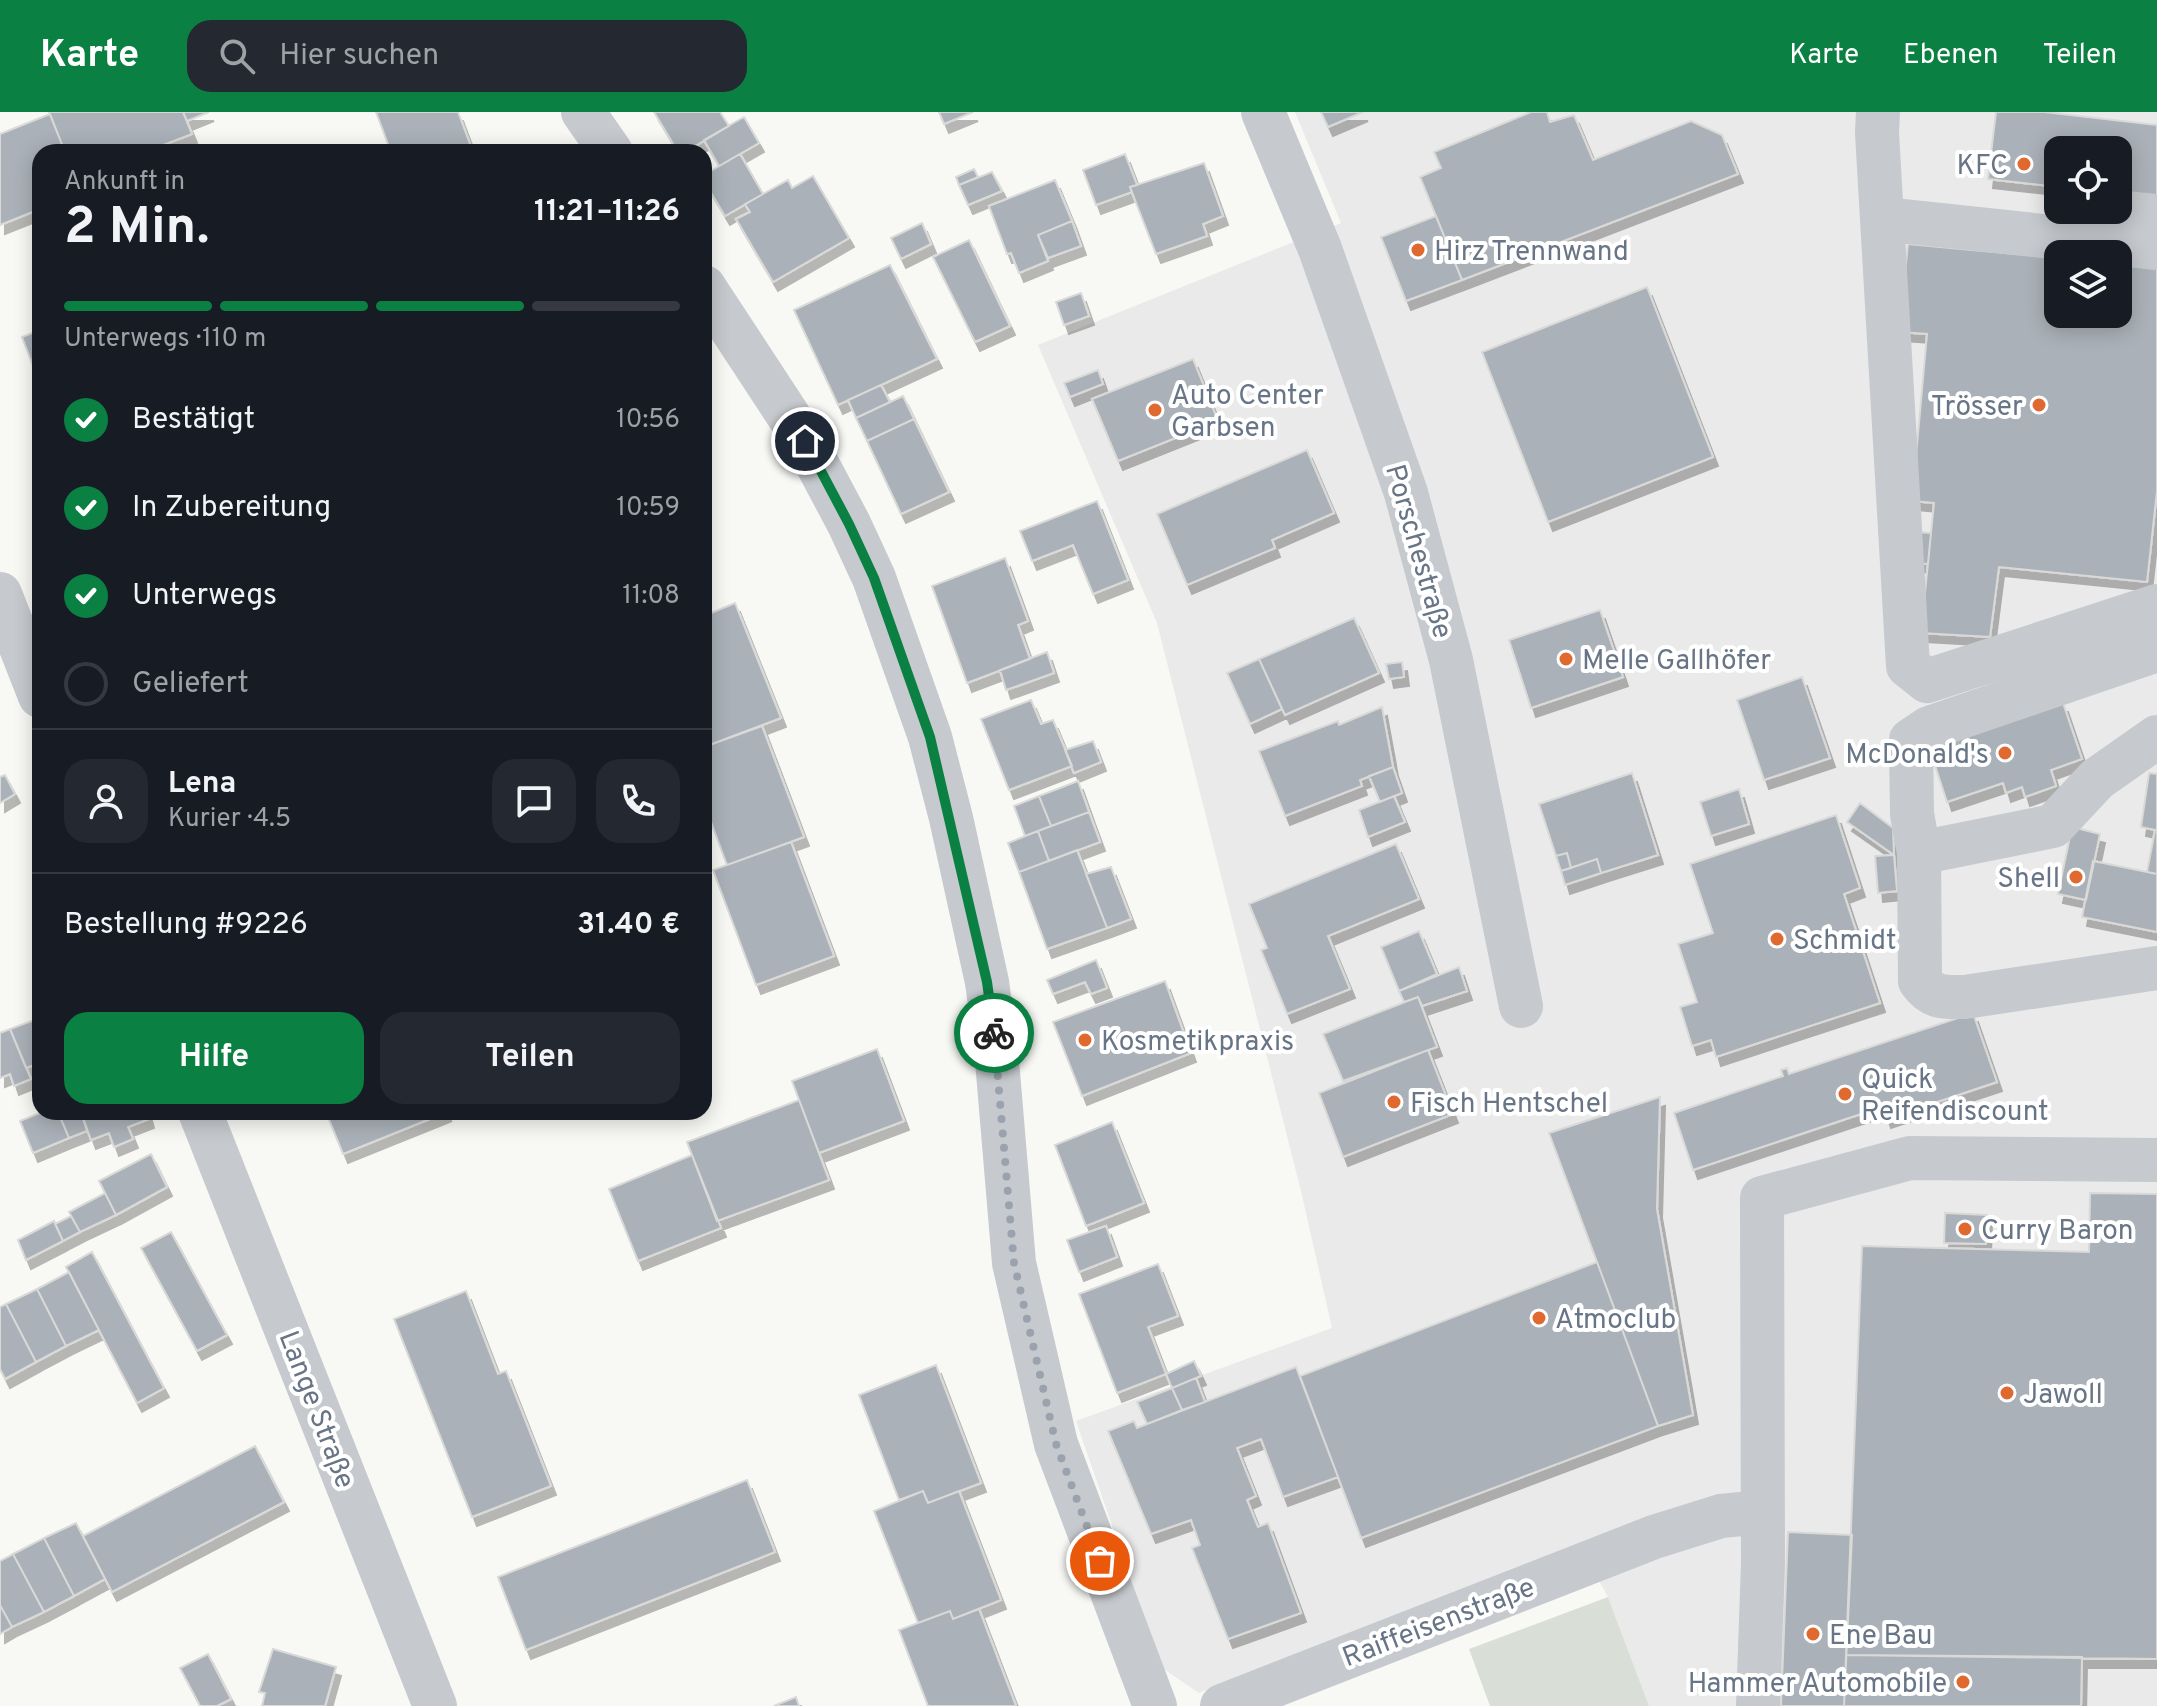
<!DOCTYPE html>
<html lang="de">
<meta charset="utf-8">
<style>
:root{--surface:#171b24;--page:#242831;--text:#f1f3f6;--muted:#9ea1a6;--line:#363941;--accent:#0b8043}
body{margin:0;font-family:Overpass,sans-serif;background:var(--page);color:var(--text);height:100vh;display:flex;flex-direction:column;font-size:30px;white-space:nowrap}
*{box-sizing:border-box;margin:0}
p{font-size:26px;color:var(--muted)}
.icon{flex:none;width:44px;height:44px;fill:none;stroke:currentColor;stroke-width:2;stroke-linecap:round;stroke-linejoin:round}
.map{position:relative;flex:1;overflow:hidden}
.side{position:absolute;left:32px;top:32px;width:680px;height:976px;display:flex;flex-direction:column;background:var(--surface);border-radius:24px;box-shadow:0 4px 20px #0003}
.side>*{flex:none}
.buttons{position:absolute;left:2044px;top:24px;display:grid;gap:16px}
.buttons a{display:grid;place-items:center;width:88px;height:88px;border-radius:16px;background:var(--surface);box-shadow:0 4px 20px #0003;font-size:40px}
.pin{position:absolute;display:grid;place-items:center;width:68px;height:68px;color:#fff;margin:-34px;border:4px solid #fff;border-radius:50%;box-shadow:0 2px 8px #0007}
.courier{position:absolute;display:grid;place-items:center;width:80px;height:80px;margin:-40px;border:6px solid #0b8043;border-radius:50%;background:#fff;color:#222;box-shadow:0 2px 10px #0007}
.headline em{font-style:normal;font-weight:700}
.headline div{display:flex;flex-direction:column-reverse}
.headline{display:flex;align-items:center;justify-content:space-between;height:136px;padding:0 32px}
h1{font-size:52px;font-weight:700;line-height:60px}
.bar{display:grid;grid-template-columns:repeat(4,1fr);gap:12px 8px;align-content:center;height:96px;padding:0 32px}
.bar i{height:10px;border-radius:6px;background:var(--line)}
.bar .on{background:var(--accent)}
.bar p{grid-column:span 4}
.line{display:flex;align-items:center;gap:20px;padding:0 32px;border-top:2px solid var(--line)}
.line div{flex:1}
.round{display:grid;place-items:center;flex:none;width:84px;height:84px;border-radius:24px;background:var(--page)}
ol{padding:0 32px;list-style:none}
li{display:flex;align-items:center;gap:24px;height:88px}
li p{margin-inline-start:auto}
li .icon{padding:8px;border-radius:50%;background:var(--accent);color:#fff;stroke-width:4}
li:last-child{color:var(--muted)}
li i{width:44px;height:44px;border:4px solid var(--line);border-radius:50%}
.button{display:flex;gap:16px;margin-top:auto;padding:16px 32px}
.button a{flex:1;height:92px;border-radius:24px;background:var(--accent);color:#fff;font-size:32px;font-weight:700;line-height:92px;text-align:center}
.button a+a{background:var(--page);color:var(--text)}
header{display:flex;align-items:center;gap:48px;box-sizing:border-box;height:112px;padding:0 40px;background:var(--accent);color:#fff}
header strong{font-size:38px}
nav{display:flex;gap:44px;margin-inline-start:auto;font-size:28px}
.search{width:560px;height:72px;background:var(--page);display:flex;align-items:center;gap:20px;box-sizing:border-box;padding:0 28px;border-radius:24px;color:var(--muted);font-size:30px}
.map>svg:first-child{display:block}
</style>
<header>
<strong>Karte</strong>
<div class="search"><svg class="icon" aria-label="search" viewBox="0 0 24 24"><circle cx="10" cy="10" r="6"/><path d="M15 15l6 6"/></svg>Hier suchen</div>
<nav><a>Karte</a><a>Ebenen</a><a>Teilen</a></nav>
</header>
<div class="map">
<svg width="2157" height="1594" viewBox="0 0 2157 1594">
<defs>
<filter id="shadow"><feDropShadow dx="5" dy="9" stdDeviation="0" flood-color="#0004"/></filter>
</defs>
<rect width="100%" height="100%" fill="#f8f8f5"/>
<path fill="#e9eae9" fill-rule="evenodd" d="M1295,0H2157V1594H1649L1608,1485L1579,1432L1199,1581L1161,1555L1076,1309L1332,1216L1301,1079L1157,511L1038,233L1341,111ZM2058,38H2118V98H2058ZM2058,142H2118V202H2058Z"/>
<path fill="#d9dfd6" d="M1608,1485L1649,1594H1490L1469,1537Z"/>
<path fill="#aab1b8" stroke="#d9dad8" stroke-width="2" filter="url(#shadow)" d="M49,0H183L192,22L145,40H65Z
M183,0H209L187,9Z
M376,0H458L473,40H391Z
M654,0H720L729,14L685,40H678Z
M939,0H973L944,12Z
M1321,0H1363L1328,15Z
M1531,0H1547L1550,10L1574,3L1593,48L1691,9L1722,23L1738,62L1462,168L1420,65L1441,56L1434,40Z
M1996,0H2044L2157,13V87L2118,82V38H2058V75L1988,67Z
M50,2L65,40H40V97L0,113V22Z
M744,5L759,31L719,54L704,28Z
M740,42L763,82L725,104L704,69V63Z
M1125,42L1137,73L1130,75L1132,80L1096,93L1083,58Z
M1204,51L1223,104L1203,112L1207,124L1156,142L1130,75Z
M974,57L978,65L959,73L956,65Z
M992,60L1002,79L968,93L959,73Z
M813,64L849,126L773,170L736,107L750,100L745,92L763,82L788,68L792,76Z
M1055,68L1072,109L1038,123L1048,149L1019,161L1011,141L1007,142L989,94Z
M1436,104L1462,168L1406,189L1381,125Z
M1072,109L1081,134L1048,146L1038,123Z
M922,111L931,132L901,147L891,126Z
M969,128L1010,214L975,230L933,145Z
M1908,132L2058,146V202H2118V151L2157,155V379L2147,470L1999,455L1990,525L1921,521L1934,391L1912,389L1927,222L1899,220Z
M890,153L937,247L838,293L794,198Z
M1647,175L1713,345L1548,410L1482,240Z
M1081,181L1089,204L1064,213L1056,190Z
M40,218V272L22,225Z
M1193,247L1218,309L1118,349L1092,287Z
M1098,258L1103,272L1070,285L1064,271Z
M881,273L890,290L856,306L848,288Z
M903,284L914,307L867,329L856,306Z
M914,307L949,380L901,402L867,329Z
M1307,338L1334,401L1272,428L1275,436L1187,473L1157,402Z
M1097,389L1128,468L1093,482L1073,433L1032,449L1020,419Z
M1916,420L1931,421L1928,452L1914,451Z
M1005,446L1028,509L1018,513L1030,547L967,571L932,474Z
M735,491L781,606L704,635V504Z
M1600,498L1623,565L1531,596L1509,528Z
M1354,506L1379,561L1285,603L1259,547Z
M1047,540L1054,561L1006,578L1000,558Z
M1259,547L1282,597L1250,612L1227,561Z
M1402,550L1404,565L1389,567L1386,552Z
M1802,565L1830,646L1764,668L1737,588Z
M1031,588L1041,612L1053,608L1072,654L1009,678L981,607Z
M2063,591L2082,647L2051,658L2056,674L2025,685L2022,675L2006,681L2003,671L1947,690L1929,635Z
M1382,595L1393,655L1360,668L1362,674L1285,704L1259,639L1338,609L1339,613Z
M762,614L804,725L727,753L704,691V635Z
M1093,629L1101,650L1074,661L1065,638Z
M1393,655L1402,681L1380,690L1369,664Z
M1632,661L1658,743L1601,761L1597,747L1571,756L1567,741L1556,744L1539,692Z
M2149,661L2157,662V762L2147,760L2155,718L2141,715Z
M5,663L15,682L0,691V665Z
M1078,669L1089,700L1051,714L1039,684Z
M1739,677L1749,712L1711,724L1700,690Z
M1039,684L1051,714L1025,724L1014,694Z
M1394,684L1405,710L1368,725L1359,698Z
M1860,691L1893,716L1894,743L1847,710Z
M1089,700L1100,730L1049,749L1038,719Z
M1836,703L1860,776L1844,782L1880,891L1716,945L1711,928L1692,934L1680,895L1697,890L1678,832L1713,821L1690,752Z
M2072,715L2100,722L2086,788L2058,782Z
M1038,719L1049,749L1019,760L1008,731Z
M791,730L834,844L756,873L713,758Z
M1396,732L1419,787L1328,824L1350,877L1287,902L1261,838L1267,836L1249,792Z
M1077,738L1107,816L1047,837L1019,760Z
M1567,741L1571,756L1561,759L1556,744Z
M1894,743L1897,779L1878,781L1875,744Z
M1597,747L1601,761L1565,773L1561,759Z
M2093,749L2157,762V820L2082,805Z
M1111,755L1131,807L1107,816L1086,762Z
M1419,819L1437,862L1399,879L1381,835Z
M1096,848L1107,876L1091,882L1085,870L1053,882L1047,868Z
M1459,855L1467,879L1422,894L1418,885L1404,890L1399,879Z
M1165,869L1191,941L1082,984L1053,910Z
M1418,885L1437,935L1343,969L1323,922Z
M1973,901L1997,970L1886,1007L1882,995L1693,1058L1674,1001L1783,964L1781,958L1787,956L1789,962Z
M40,906V951L26,956L10,917Z
M10,917L31,967L14,974L10,962L0,966V921Z
M877,937L904,1009L819,1041L792,969Z
M1428,938L1453,1002L1343,1045L1319,981Z
M1660,985L1657,1097L1693,1303L1658,1314L1549,1021Z
M799,988L829,1068L717,1109L687,1030Z
M42,1000H58L69,1026L33,1041L20,1009Z
M58,1000H81L87,1019L69,1026Z
M81,1000H147L149,1007L128,1015L133,1027L114,1035L109,1021L91,1028Z
M326,1000H447L343,1042Z
M1112,1010L1144,1091L1086,1114L1055,1033Z
M151,1042L167,1075L116,1103L99,1069Z
M692,1043L721,1116L638,1149L609,1077Z
M105,1081L116,1103L80,1120L69,1100Z
M2090,1081L2157,1082V1547L1846,1543L1862,1134L2089,1140Z
M1945,1101L1987,1103L1986,1132L1944,1131Z
M71,1104L80,1120L63,1129L55,1112Z
M54,1109L63,1129L26,1148L18,1128Z
M1106,1114L1117,1145L1079,1160L1067,1128Z
M171,1120L227,1223L197,1239L141,1136Z
M92,1140L164,1276L137,1291L66,1155Z
M1597,1150L1658,1314L1361,1426L1300,1264Z
M1158,1152L1178,1204L1148,1215L1166,1262L1117,1281L1079,1182Z
M69,1160L99,1218L66,1234L37,1177Z
M37,1177L66,1234L36,1250L6,1192Z
M466,1179L498,1262L506,1259L551,1374L472,1405L394,1207Z
M6,1192L36,1250L5,1267L0,1257V1195Z
M1194,1249L1201,1264L1172,1276L1166,1262Z
M936,1253L981,1371L928,1391L923,1379L899,1388L859,1283Z
M1296,1255L1338,1365L1283,1385L1261,1327L1237,1336L1256,1384L1247,1388L1258,1415L1268,1411L1301,1501L1228,1527L1192,1436L1200,1433L1191,1408L1151,1422L1108,1319L1134,1309L1137,1316Z
M1196,1266L1205,1290L1182,1298L1172,1276Z
M1172,1276L1182,1298L1147,1312L1137,1290Z
M255,1334L284,1390L112,1480L83,1424Z
M747,1368L775,1440L526,1538L498,1465Z
M923,1379L928,1391L959,1379L1001,1488L953,1507L950,1499L918,1511L874,1399Z
M76,1411L105,1467L74,1484L44,1426Z
M1788,1420L1852,1423L1844,1594H1781Z
M44,1426L74,1484L44,1500L13,1442Z
M13,1442L44,1500L12,1515L0,1493V1449Z
M0,1493L12,1515L0,1522Z
M979,1497L1016,1594H928L899,1518L950,1499L953,1507Z
M273,1537L336,1555L325,1594H262L265,1581L259,1580Z
M208,1542L231,1587L217,1594H200L180,1556Z
M1846,1543L2082,1545L2081,1594H1844Z
M796,1585L799,1594H774Z"/>
<g fill="none" stroke-linecap="round" stroke-linejoin="round">
<path stroke="#c6c9cd" stroke-width="44" d="M583,0L611,40
M1263,0L1320,137L1406,381L1451,548L1521,894
M1878,0L1877,21L1908,554L1927,569L2157,494
M2096,98L2157,104
M1883,107L2157,136
M704,175L805,329L849,412L874,466L930,625L951,706L987,870L996,937L1014,1151L1056,1332L1155,1594
M0,482L40,584
M2157,625L2097,667L2053,714L1919,741L1920,869C1933,887 1944,885 1965,885L2157,856
M1919,741L1912,702L1911,628L1929,616L2157,538
M200,1000L435,1594
M1222,1594L1654,1425L1721,1404L1762,1400
M1758,1594L1763,1452L1762,1086L1910,1046L2157,1048"/>
</g>
<g fill="none" stroke-linecap="round" stroke-linejoin="round">
<path stroke="#9aa3ad" stroke-width="8" stroke-dasharray="0 14.4" d="M994,921L1014,1151L1056,1332L1100,1449"/>
<path stroke="#0b8043" stroke-width="10" d="M805,329L849,412L874,466L930,625L987,870L994,921"/>
</g>
<g fill="#df692e" stroke="#fff" stroke-width="3">
<circle cx="2024" cy="52" r="8"/>
<circle cx="1418" cy="138" r="8"/>
<circle cx="2039" cy="293" r="8"/>
<circle cx="1155" cy="298" r="8"/>
<circle cx="1566" cy="547" r="8"/>
<circle cx="2005" cy="641" r="8"/>
<circle cx="2076" cy="765" r="8"/>
<circle cx="1777" cy="827" r="8"/>
<circle cx="1085" cy="928" r="8"/>
<circle cx="1845" cy="982" r="8"/>
<circle cx="1394" cy="990" r="8"/>
<circle cx="1965" cy="1117" r="8"/>
<circle cx="1539" cy="1206" r="8"/>
<circle cx="2007" cy="1281" r="8"/>
<circle cx="1813" cy="1522" r="8"/>
<circle cx="1963" cy="1570" r="8"/>
</g>
<g text-anchor="middle" stroke-width="8" stroke-linejoin="round" paint-order="stroke">
<g font-size="28" fill="#687586" stroke="#fff" text-anchor="start">
<text x="2008" y="62" text-anchor="end">KFC</text>
<text x="1434" y="148">Hirz Trennwand</text>
<text x="1171" y="292">Auto Center<tspan x="1171" dy="32">Garbsen</tspan></text>
<text x="2023" y="303" text-anchor="end">Trösser</text>
<text x="1582" y="557">Melle Gallhöfer</text>
<text x="1989" y="651" text-anchor="end">McDonald's</text>
<text x="2060" y="775" text-anchor="end">Shell</text>
<text x="1793" y="837">Schmidt</text>
<text x="1101" y="938">Kosmetikpraxis</text>
<text x="1861" y="976">Quick<tspan x="1861" dy="32">Reifendiscount</tspan></text>
<text x="1410" y="1000">Fisch Hentschel</text>
<text x="1981" y="1127">Curry Baron</text>
<text x="1555" y="1216">Atmoclub</text>
<text x="2023" y="1291">Jawoll</text>
<text x="1829" y="1532">Ene Bau</text>
<text x="1947" y="1580" text-anchor="end">Hammer Automobile</text>
</g>
<g font-size="28" fill="#687586" stroke="#fff">
<text transform="translate(1420 439) rotate(74)" y="10">Porschestraße</text>
<text transform="translate(318 1297) rotate(69)" y="10">Lange Straße</text>
<text transform="translate(1438 1509) rotate(-21)" y="10">Raiffeisenstraße</text>
</g>
</g>
</svg>
<div class="buttons">
<a><svg class="icon" aria-label="locate" viewBox="0 0 24 24"><circle cx="12" cy="12" r="6"/><path d="M12 2v4M12 18v4M2 12h4M18 12h4"/></svg></a>
<a><svg class="icon" aria-label="layers" viewBox="0 0 24 24"><path d="M12 4l9 5-9 5-9-5zM3 14l9 5 9-5"/></svg></a>
</div>
<div class="pin" style="left:1100px;top:1449px;background:#ea580c"><svg class="icon" aria-label="bag" viewBox="0 0 24 24"><path d="M5 8h14l-1 12H6zM9 8a3 3 0 0 1 6 0"/></svg></div>
<div class="pin" style="left:805px;top:329px;background:#1f2937"><svg class="icon" aria-label="home" viewBox="0 0 24 24"><path d="M3 11l9-7 9 7M6 9v11h12V9"/></svg></div>
<div class="courier" style="left:994px;top:921px"><svg class="icon" aria-label="bike" viewBox="0 0 24 24"><circle cx="6" cy="16" r="4"/><circle cx="18" cy="16" r="4"/><path d="M6 16l4-8h5l3 8M10 8l3 8H6M13 5h3"/></svg></div>
<section class="side">
<div class="headline"><div><h1>2 Min.</h1><p>Ankunft in</p></div><em>11:21–11:26</em></div>
<div class="bar"><i class="on"></i><i class="on"></i><i class="on"></i><i></i><p>Unterwegs · 110 m</p></div>
<ol>
<li><svg class="icon" aria-label="check" viewBox="0 0 24 24"><path d="M5 12l5 5 9-10"/></svg>Bestätigt<p>10:56</p></li>
<li><svg class="icon" aria-label="check" viewBox="0 0 24 24"><path d="M5 12l5 5 9-10"/></svg>In Zubereitung<p>10:59</p></li>
<li><svg class="icon" aria-label="check" viewBox="0 0 24 24"><path d="M5 12l5 5 9-10"/></svg>Unterwegs<p>11:08</p></li>
<li><i></i>Geliefert</li>
</ol>
<div class="line" style="height:144px"><a class="round"><svg class="icon" aria-label="person" viewBox="0 0 24 24"><circle cx="12" cy="8" r="4"/><path d="M4 21q1-7 8-7t8 7"/></svg></a><div><b>Lena</b><p>Kurier · 4.5</p></div><a class="round"><svg class="icon" aria-label="chat" viewBox="0 0 24 24"><path d="M4 5h16v11H9l-5 4z"/></svg></a><a class="round"><svg class="icon" aria-label="phone" viewBox="0 0 24 24"><path d="M5 4h4l2 5-3 2q2 4 5 5l2-3 5 2v4C11 20 4 13 5 4z"/></svg></a></div>
<div class="line" style="height:104px"><div>Bestellung #9226</div><b>31.40 €</b></div>
<div class="button"><a>Hilfe</a><a>Teilen</a></div>
</section>
</div>
